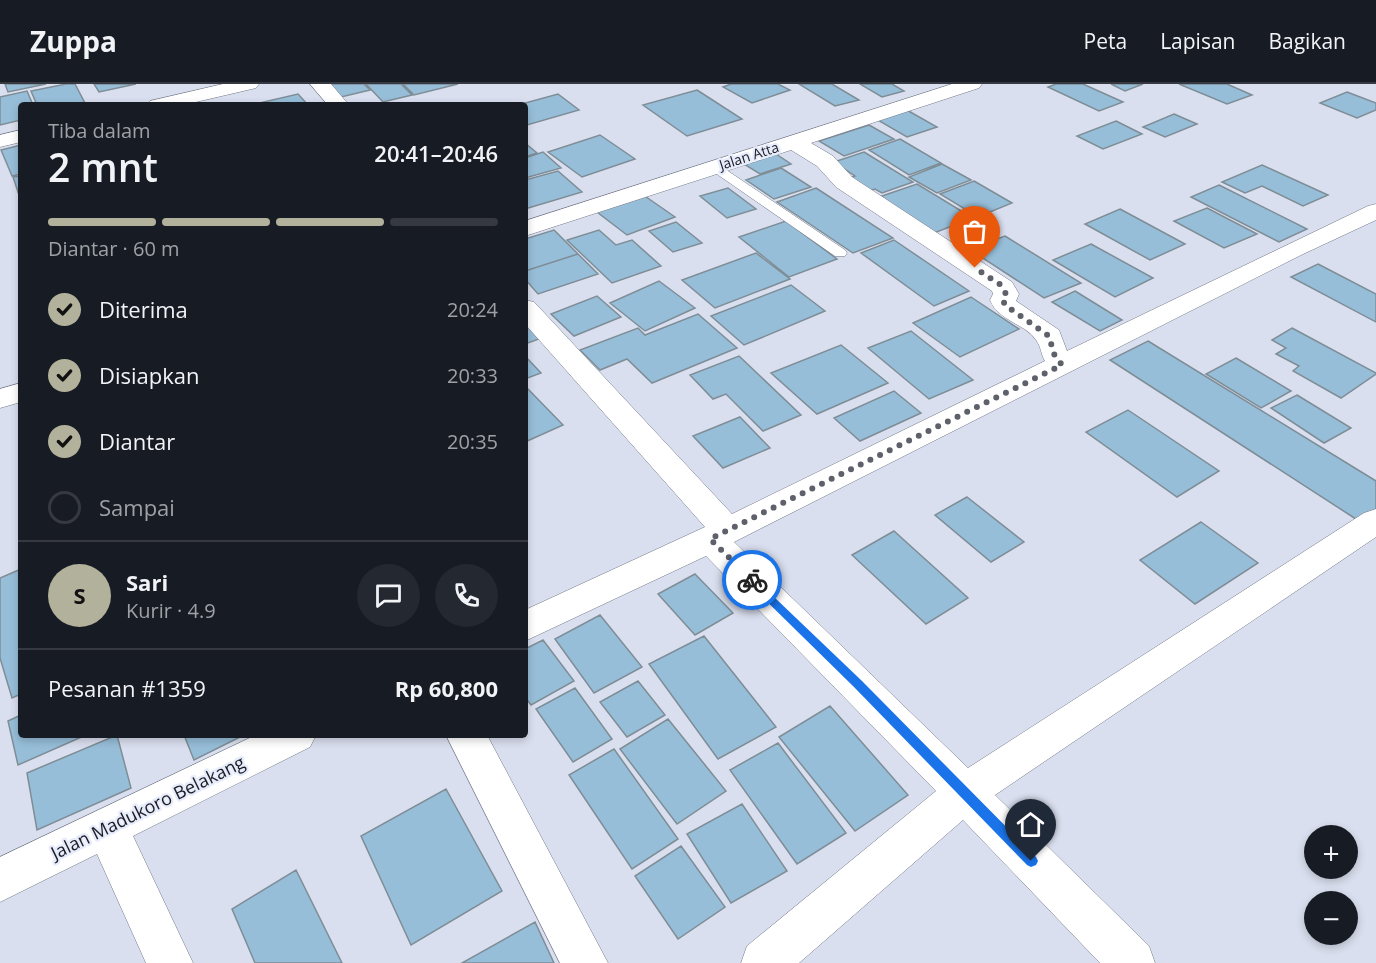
<!DOCTYPE html>
<html lang="id">
<meta charset="utf-8">
<style>
:root{--surface:#171b24;--page:#242831;--text:#f1f3f6;--muted:#9ea1a6;--line:#363941;--accent:#b2b19b}
body{margin:0;font-family:"Open Sans",sans-serif;background:var(--page);color:var(--text);height:100vh;display:flex;flex-direction:column;font-size:22px;white-space:nowrap}
*{box-sizing:border-box;margin:0}
p{font-size:20px;color:var(--muted)}
.icon{flex:none;width:33px;height:33px;fill:none;stroke:currentColor;stroke-width:2;stroke-linecap:round;stroke-linejoin:round}
.map{position:relative;flex:1;overflow:hidden}
.details{position:absolute;left:18px;top:18px;width:510px;height:636px;display:flex;flex-direction:column;background:var(--surface);border-radius:6px;box-shadow:0 3px 9px #0003}
.details>*{flex:none}
.buttons{position:absolute;left:1304px;top:741px;display:grid;gap:12px}
.buttons a{display:grid;place-items:center;width:54px;height:54px;border-radius:50%;background:var(--surface);box-shadow:0 3px 9px #0003;font-size:30px}
.pin{position:absolute;display:grid;place-items:center;width:51px;height:51px;color:#fff;margin:-62px -26px;border-radius:50% 50% 50% 0;rotate:-45deg;box-shadow:0 0 6px #0007}
.pin .icon{rotate:45deg}
.courier{position:absolute;display:grid;place-items:center;width:60px;height:60px;margin:-30px;border:4px solid #1a73e8;border-radius:50%;background:#fff;color:#222;box-shadow:0 2px 8px #0007}
.headline em{font-style:normal;font-weight:600}
.headline div{display:flex;flex-direction:column-reverse}
.headline{display:flex;align-items:center;justify-content:space-between;height:102px;padding:0 30px}
h1{font-size:39px;font-weight:600;line-height:45px}
.bar{display:grid;grid-template-columns:repeat(4,1fr);gap:9px 6px;align-content:center;height:72px;padding:0 30px}
.bar i{height:8px;border-radius:4px;background:var(--line)}
.bar .on{background:var(--accent)}
.bar p{grid-column:span 4}
.line{display:flex;align-items:center;gap:15px;padding:0 30px;border-top:2px solid var(--line)}
.line div{flex:1}
.round{display:grid;place-items:center;flex:none;width:63px;height:63px;border-radius:32px;background:var(--page)}
ol{padding:0 30px;list-style:none}
li{display:flex;align-items:center;gap:18px;height:66px}
li p{margin-inline-start:auto}
li .icon{padding:6px;border-radius:50%;background:var(--accent);color:#111;stroke-width:4}
li:last-child{color:var(--muted)}
li i{width:33px;height:33px;border:3px solid var(--line);border-radius:50%}
header{display:flex;align-items:center;gap:36px;box-sizing:border-box;height:84px;padding:0 30px;background:var(--surface);border-bottom:2px solid var(--line)}
header strong{font-size:28px}
nav{display:flex;gap:33px;margin-inline-start:auto;font-size:21px}
.map>svg:first-child{display:block}
</style>
<header>
<strong>Zuppa</strong>
<nav><a>Peta</a><a>Lapisan</a><a>Bagikan</a></nav>
</header>
<div class="map">
<svg width="1376" height="879" viewBox="0 0 1376 879">
<rect width="100%" height="100%" fill="#dadfef"/>
<path fill="#97bed9" stroke="#7e8d96" stroke-width="1.5" d="M5,0H46L8,8Z
M66,0H75L86,21H37L31,7Z
M94,0H136L99,8Z
M328,0H364L370,6L341,13Z
M366,0H401L412,11L383,18Z
M403,0H458L414,11Z
M731,0H778L790,6L752,19L723,3Z
M799,0H832L859,16L835,22Z
M860,0H892L904,7L882,13Z
M1056,0H1083L1123,18L1099,27L1048,3Z
M1111,0H1143L1125,7Z
M1179,0H1227L1252,11L1227,20Z
M697,6L742,35L687,52L643,21Z
M27,7L33,21H21V36L0,41V13Z
M1347,8L1376,19V26L1357,34L1320,19Z
M298,10L308,21H251Z
M558,10L579,26L527,41L525,39V21H518Z
M898,21L937,43L907,53L869,31Z
M1174,30L1197,40L1165,53L1143,43Z
M1116,37L1142,50L1103,65L1077,52Z
M869,41L894,55L844,72L819,57Z
M600,51L635,75L582,93L548,68Z
M900,55L941,79L909,91L869,66Z
M525,59L537,69L525,73Z
M21,61V90L12,92L1,66Z
M770,66L791,80L760,90L739,77Z
M543,68L561,84L525,94V74Z
M864,68L913,98L882,109L875,105L868,107L848,94L855,92L834,78Z
M942,80L971,96L937,109L909,93Z
M1262,81L1328,111L1303,122L1262,102L1245,109L1222,98Z
M781,84L811,103L774,115L746,96Z
M558,87L582,108L525,125V96Z
M21,92V113L20,114L13,93Z
M974,97L1012,119L978,133L940,110Z
M917,100L973,134L934,149L879,113Z
M1219,101L1307,145L1279,158L1191,113Z
M728,104L756,125L727,134L700,112Z
M816,104L893,154L853,169L777,118Z
M639,108L675,133L627,151L593,125Z
M1207,124L1257,150L1224,164L1174,137Z
M1120,125L1185,160L1150,176L1085,140Z
M786,137L837,175L789,193L739,153Z
M676,138L702,159L673,168L649,147Z
M554,146L578,170L525,187V155Z
M599,146L616,161L632,156L661,182L612,199L567,156Z
M1005,152L1081,199L1044,214L969,165Z
M894,156L969,207L934,222L861,169Z
M1091,160L1153,194L1115,213L1053,176Z
M756,169L790,195L715,224L682,196Z
M578,170L598,190L538,210L525,195V187Z
M1318,180L1376,210V238L1291,193Z
M659,197L695,224L645,247L610,219Z
M791,201L825,227L744,261L711,232Z
M1075,207L1122,236L1100,247L1052,218Z
M597,212L621,233L574,252L551,230Z
M971,213L1019,245L960,273L913,239Z
M698,230L737,264L652,299L627,275L600,286L580,266L638,244L645,251Z
M525,239L539,255L525,260Z
M1292,244L1376,289V290L1341,314L1293,287L1299,282L1276,270L1286,264L1272,256Z
M911,247L973,296L929,315L868,264Z
M1148,257L1376,397V425L1359,437L1110,276Z
M841,261L888,299L817,330L771,289Z
M525,272L541,289L525,295Z
M739,272L801,331L763,347L726,310L713,315L690,291Z
M1236,274L1291,307L1261,324L1206,290Z
M527,304L563,341L525,358V305Z
M894,307L921,329L860,357L834,334Z
M1297,311L1351,344L1324,359L1271,324Z
M1128,326L1219,387L1177,413L1086,348Z
M740,333L770,364L723,384L693,352Z
M967,413L1024,458L991,478L935,431Z
M1201,438L1258,479L1195,520L1140,476Z
M894,447L968,514L926,540L852,471Z
M21,485V610L12,614L0,574V494Z
M695,490L733,529L695,551L658,510Z
M600,531L642,583L594,609L555,555Z
M704,552L776,643L718,675L649,580Z
M543,556L574,597L531,621L525,613V565Z
M638,597L665,631L627,653L600,618Z
M575,604L612,655L573,678L536,625Z
M830,622L908,711L855,747L779,653Z
M21,631V651H86L18,681L8,637Z
M668,635L726,707L677,740L620,665Z
M117,651L131,704L37,746L27,689Z
M184,651H244L194,676Z
M778,659L846,749L797,780L730,686Z
M614,665L678,755L632,785L569,691Z
M446,705L502,807L411,861L361,752Z
M742,720L787,787L731,819L687,750Z
M681,762L725,823L678,855L635,792Z
M296,786L342,879H255L232,825Z
M535,838L554,879H462Z"/>
<g fill="none" stroke-linecap="round" stroke-linejoin="round">
<g stroke="#727785" stroke-width="1">
<path id="service" d="M716,79L845,166L847,169L845,172H835L711,86L710,83L711,80Z"/>
</g>
<g stroke="#727785" stroke-width="1">
<path id="minor" d="M310,0H331L349,21H328Z
M952,0H982L979,4L811,59L833,72L852,93L1012,198L1019,210L1016,217L1059,246L1067,267L1368,122L1376,120V136L1301,171L734,458L968,684L1364,429L1376,425V453L995,711L1149,862L1155,879H1100L963,736L799,879H741L747,862L936,707L706,472L525,557V526L705,443L525,240V216L534,218L732,430L1045,277C1041,271 1041,262 1036,256C1026,240 998,237 990,216L993,210L992,207L836,103L817,82L791,66L525,152V137Z
M21,299V318L0,324V305Z
M256,651H316L310,663L133,752L193,879H146L97,770L0,818V773Z
M446,651H487L608,879H560Z"/>
</g>
<g stroke="#727785" stroke-width="1">
<path id="trunk" d="M223,0H259L256,4L183,21H147L150,17Z
M21,46V58L0,63V51Z"/>
</g>
<use href="#service" fill="#fff" fill-rule="evenodd"/>
<use href="#minor" fill="#fff" fill-rule="evenodd"/>
<use href="#trunk" fill="#fff" fill-rule="evenodd"/>
</g>
<path fill="#1a73e8" d="M752,492L862,597L1036,773L1038,777L1036,781L1031,783L1027,781L854,603L748,499L747,496Z"/>
<g fill="none" stroke-linecap="round" stroke-linejoin="round">
<path stroke="#5e606a" stroke-width="6" stroke-dasharray="0 10.8" d="M752,496L710,455L1062,281L1054,270L1049,252L1005,221L1003,216L1006,210L1001,201L975,184"/>
</g>
<g text-anchor="middle" stroke-width="4.5" stroke-linejoin="round" paint-order="stroke">
<g font-size="14" fill="#1b1c22" stroke="#e7ecfc">
<text transform="translate(749 72) rotate(-18)" y="5">Jalan Atta</text>
</g>
<g font-size="18" fill="#1b1c22" stroke="#e7ecfc">
<text transform="translate(148 724) rotate(-26)" y="6">Jalan Madukoro Belakang</text>
</g>
</g>
</svg>
<div class="buttons">
<a>+</a>
<a>−</a>
</div>
<div class="pin" style="left:975px;top:184px;background:#ea580c"><svg class="icon" aria-label="bag" viewBox="0 0 24 24"><path d="M5 8h14l-1 12H6zM9 8a3 3 0 0 1 6 0"/></svg></div>
<div class="pin" style="left:1031px;top:777px;background:#1f2937"><svg class="icon" aria-label="home" viewBox="0 0 24 24"><path d="M3 11l9-7 9 7M6 9v11h12V9"/></svg></div>
<div class="courier" style="left:752px;top:496px"><svg class="icon" aria-label="bike" viewBox="0 0 24 24"><circle cx="6" cy="16" r="4"/><circle cx="18" cy="16" r="4"/><path d="M6 16l4-8h5l3 8M10 8l3 8H6M13 5h3"/></svg></div>
<section class="details">
<div class="headline"><div><h1>2 mnt</h1><p>Tiba dalam</p></div><em>20:41–20:46</em></div>
<div class="bar"><i class="on"></i><i class="on"></i><i class="on"></i><i></i><p>Diantar · 60 m</p></div>
<ol>
<li><svg class="icon" aria-label="check" viewBox="0 0 24 24"><path d="M5 12l5 5 9-10"/></svg>Diterima<p>20:24</p></li>
<li><svg class="icon" aria-label="check" viewBox="0 0 24 24"><path d="M5 12l5 5 9-10"/></svg>Disiapkan<p>20:33</p></li>
<li><svg class="icon" aria-label="check" viewBox="0 0 24 24"><path d="M5 12l5 5 9-10"/></svg>Diantar<p>20:35</p></li>
<li><i></i>Sampai</li>
</ol>
<div class="line" style="height:108px"><b class="round" style="background:var(--accent);color:#111">S</b><div><b>Sari</b><p>Kurir · 4.9</p></div><a class="round"><svg class="icon" aria-label="chat" viewBox="0 0 24 24"><path d="M4 5h16v11H9l-5 4z"/></svg></a><a class="round"><svg class="icon" aria-label="phone" viewBox="0 0 24 24"><path d="M5 4h4l2 5-3 2q2 4 5 5l2-3 5 2v4C11 20 4 13 5 4z"/></svg></a></div>
<div class="line" style="height:78px"><div>Pesanan #1359</div><b>Rp 60,800</b></div>
</section>
</div>
